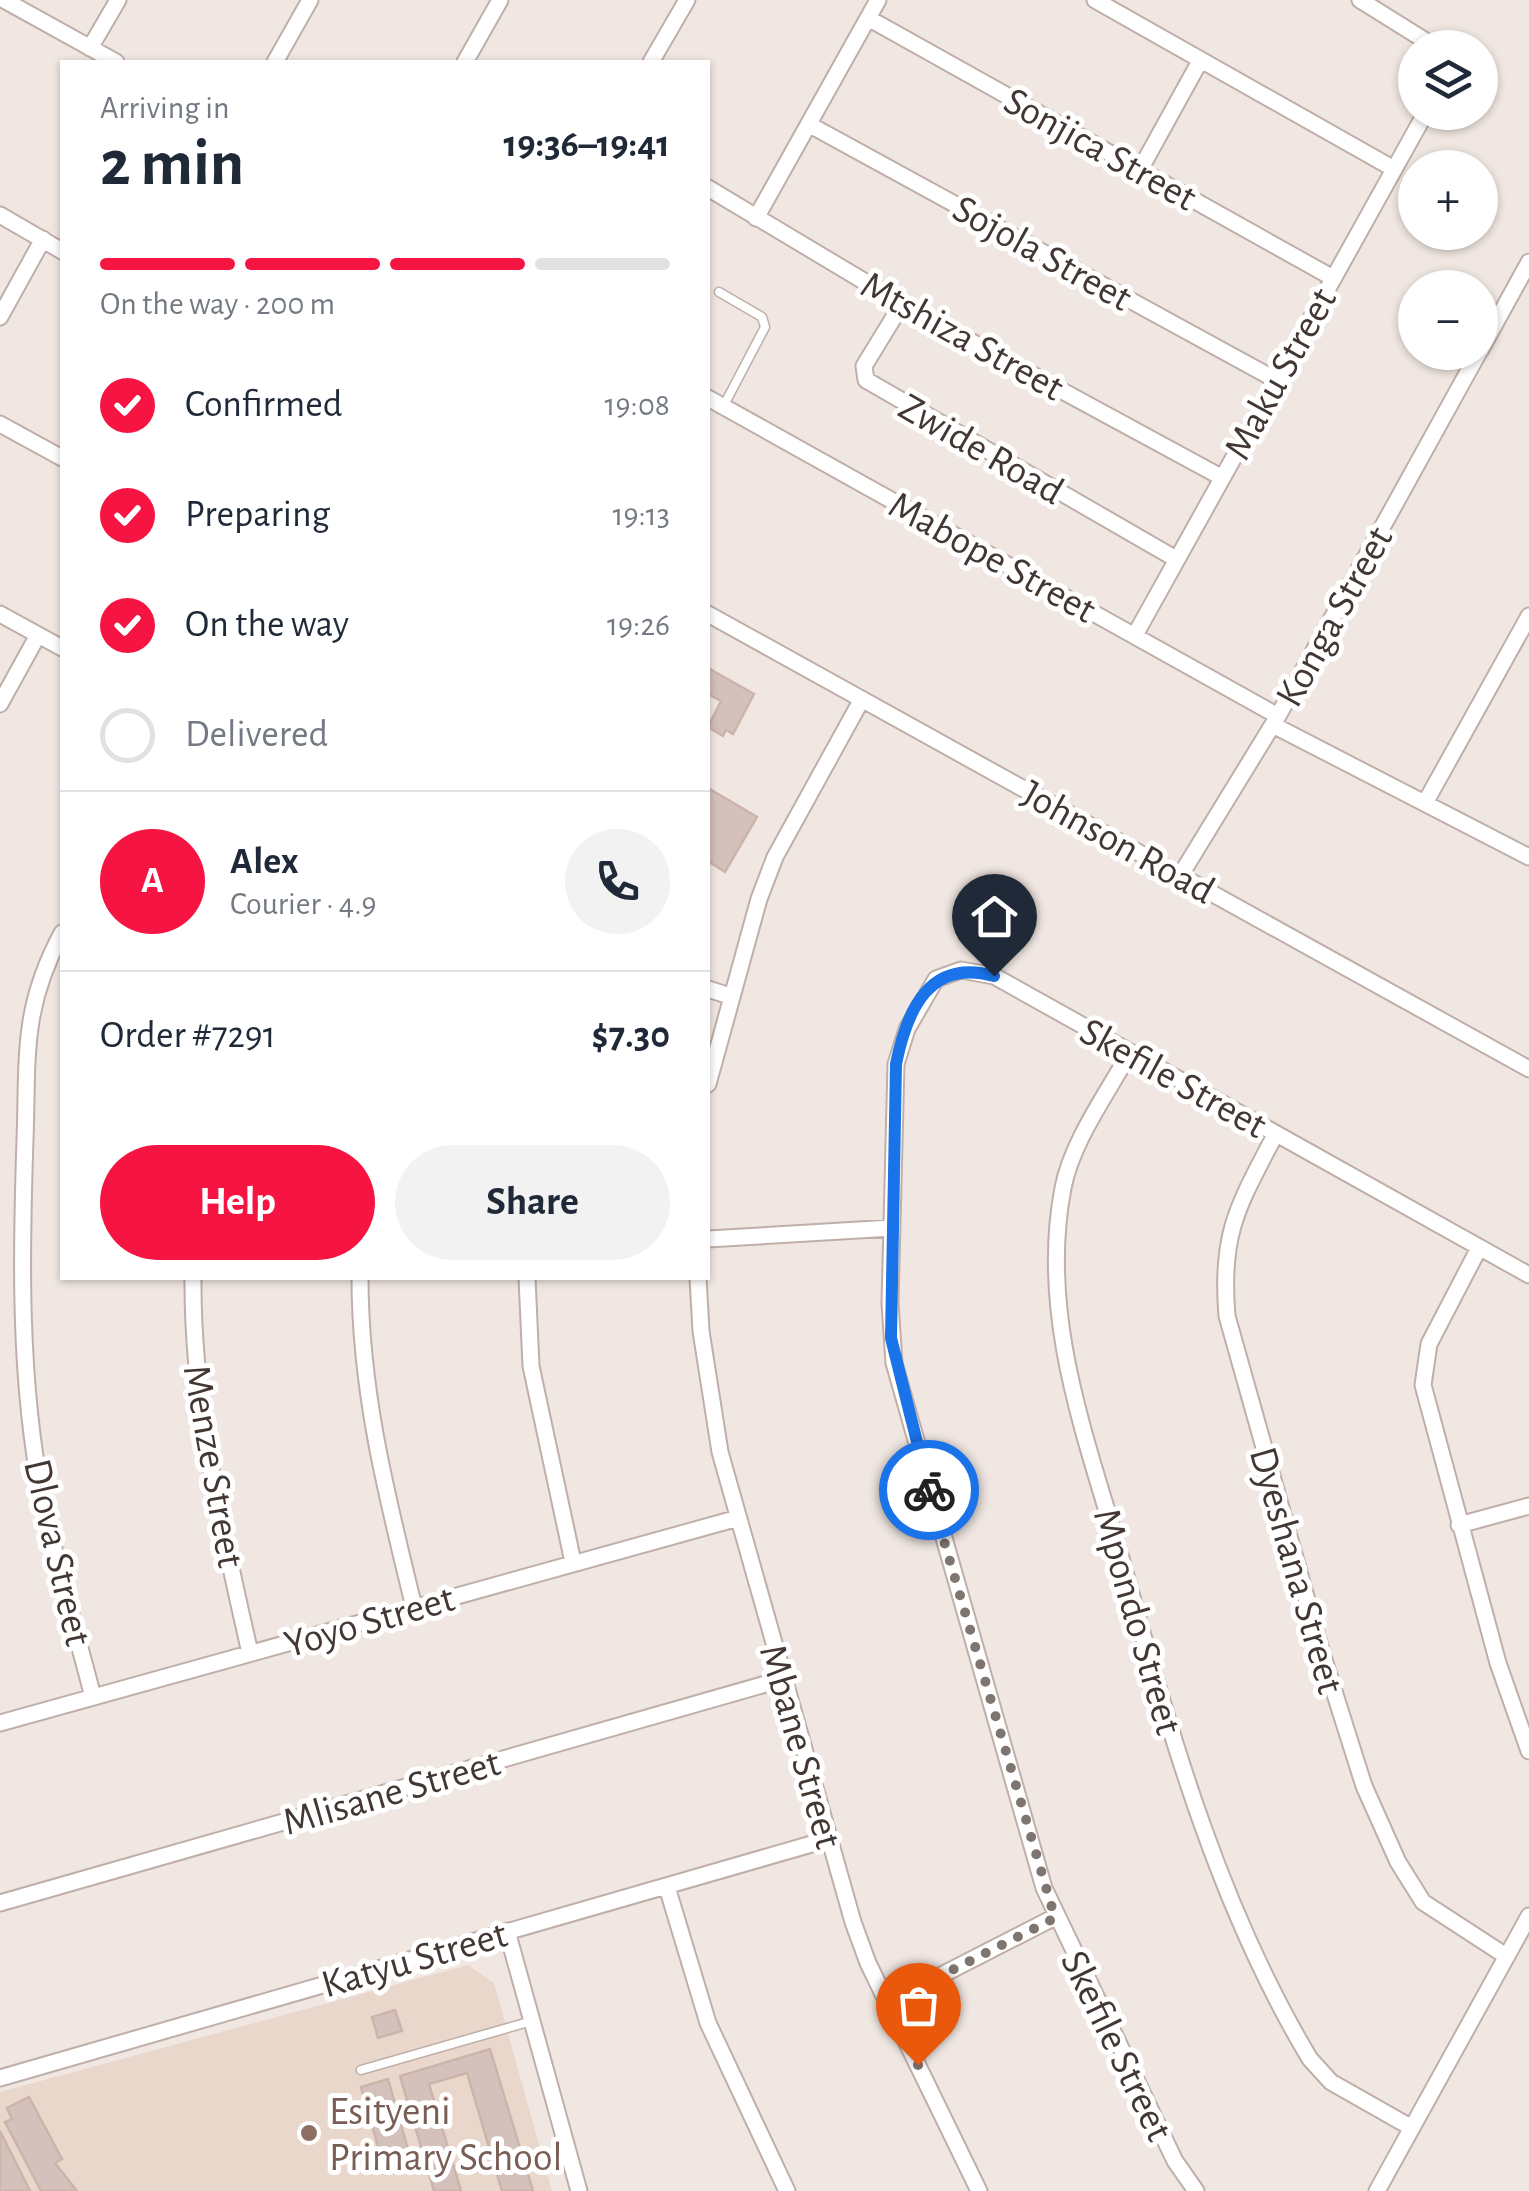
<!DOCTYPE html>
<meta charset="utf-8">
<style>
:root{--surface:#fff;--page:#f2f2f3;--text:#1f2937;--muted:#747a83;--line:#e0e1e3;--accent:#f61442}
body{margin:0;font-family:"Alegreya Sans",sans-serif;background:var(--page);color:var(--text);height:100vh;display:flex;flex-direction:column;font-size:38px;white-space:nowrap}
*{box-sizing:border-box;margin:0}
p{font-size:32px;color:var(--muted)}
.icon{flex:none;width:55px;height:55px;fill:none;stroke:currentColor;stroke-width:2;stroke-linecap:round;stroke-linejoin:round}
.map{position:relative;flex:1;overflow:hidden}
.details{position:absolute;left:60px;top:60px;width:650px;height:1220px;display:flex;flex-direction:column;background:var(--surface);border-radius:0px;box-shadow:0 2px 8px #0004}
.details>*{flex:none}
.buttons{position:absolute;left:1398px;top:30px;display:grid;gap:20px}
.buttons a{display:grid;place-items:center;width:100px;height:100px;border-radius:50%;background:var(--surface);box-shadow:0 2px 8px #0004;font-size:50px}
.pin{position:absolute;display:grid;place-items:center;width:85px;height:85px;color:#fff;margin:-102px -42px;border-radius:50% 50% 50% 0;rotate:-45deg;box-shadow:0 0 10px #0007}
.pin .icon{rotate:45deg}
.courier{position:absolute;display:grid;place-items:center;width:100px;height:100px;margin:-50px;border:8px solid #1a73e8;border-radius:50%;background:#fff;color:#222;box-shadow:0 2px 12px #0007}
.head em{font-style:normal;font-weight:700}
.head div{display:flex;flex-direction:column-reverse}
.head{display:flex;align-items:center;justify-content:space-between;height:170px;padding:0 40px}
h1{font-size:65px;font-weight:700;line-height:75px}
.bar{display:grid;grid-template-columns:repeat(4,1fr);gap:15px 10px;align-content:center;height:120px;padding:0 40px}
.bar i{height:12px;border-radius:8px;background:var(--line)}
.bar .active{background:var(--accent)}
.bar p{grid-column:span 4}
.line{display:flex;align-items:center;gap:25px;padding:0 40px;border-top:2px solid var(--line)}
.line div{flex:1}
.round{display:grid;place-items:center;flex:none;width:105px;height:105px;border-radius:52px;background:var(--page)}
ol{padding:0 40px;list-style:none}
li{display:flex;align-items:center;gap:30px;height:110px}
li p{margin-inline-start:auto}
li .icon{padding:10px;border-radius:50%;background:var(--accent);color:#fff;stroke-width:4}
li:last-child{color:var(--muted)}
li i{width:55px;height:55px;border:5px solid var(--line);border-radius:50%}
.button{display:flex;gap:20px;margin-top:auto;padding:20px 40px}
.button a{flex:1;height:115px;border-radius:60px;background:var(--accent);color:#fff;font-size:40px;font-weight:700;line-height:115px;text-align:center}
.button a+a{background:var(--page);color:var(--text)}
.map>svg:first-child{display:block}
</style>
<div class="map">
<svg width="1529" height="2191" viewBox="0 0 1529 2191">
<rect width="100%" height="100%" fill="#f1e7e2"/>
<path fill="#ead7cc" d="M468,1965L494,1983L552,2191H0V2092Z"/>
<path fill="#d5c1bb" stroke="#ccb4ab" stroke-width="2.5" d="M708,668L754,694L733,734L726,730L723,736L708,727L721,701L708,694Z
M708,788L757,817L725,872L708,861Z
M395,2010L402,2031L378,2038L372,2017Z
M490,2049L533,2191H502L467,2073L429,2084L461,2191H434L400,2076Z
M388,2079L413,2167L386,2174L361,2087Z
M29,2097L62,2159L55,2163L77,2191H41L5,2122L12,2119L7,2108Z
M0,2131L30,2191H0Z"/>
<g fill="none" stroke-linecap="round" stroke-linejoin="round">
<g stroke="#bfafa8" stroke-width="11">
<path id="service" d="M719,292L762,317L765,327L723,407
M361,2070L532,2021"/>
</g>
<g stroke="#bfafa8" stroke-width="19">
<path id="minor" d="M4,0L116,62
M1095,0L1394,169
M1360,0L1437,48
M868,18L1333,278
M90,48L118,0
M275,62L310,0
M465,62L500,0
M651,62L687,0
M810,125L1276,380
M1141,168L1200,61
M708,188L902,304L1221,477
M0,215L62,251
M756,218L878,0
M902,304L864,366L866,380L1176,559
M0,317L43,239
M1480,351L1529,262
M708,398L1278,716
M0,424L62,458
M0,614L62,648
M708,614L1529,1069
M1135,635L1426,112
M0,704L38,635
M1273,725L1529,857
M1425,803L1529,616
M1180,876L1278,716L1479,352
M62,933C21,1009 28,1057 25,1140C21,1258 19,1381 42,1497C56,1564 76,1631 93,1697
M708,989L730,996
M1130,1052C1107,1094 1072,1141 1063,1188C1038,1318 1088,1442 1123,1565C1171,1735 1218,1906 1310,2059L1331,2082L1412,2128
M708,1084L759,899L775,857L862,699
M1275,1135C1238,1206 1220,1233 1227,1316L1321,1650L1364,1786L1398,1862L1423,1902L1506,1956
M708,1239L892,1228
M1479,1248L1429,1344L1423,1385L1498,1663L1529,1751
M193,1278C192,1406 222,1528 250,1653
M360,1278C360,1392 387,1497 414,1607
M527,1278L531,1366L573,1562
M698,1278L701,1331L720,1452L853,1922L868,1963L979,2191
M1459,1525L1529,1506
M0,1723L738,1518
M667,1887L708,2023L787,2191
M0,1903L783,1679
M507,1931L579,2191
M887,2003L1055,1917
M0,2078L829,1839
M1196,2191L1175,2161L1044,1888L894,1363L890,1303L896,1064L907,1029L936,979L961,970L994,976L1529,1275
M1377,2191L1529,1916"/>
</g>
<use href="#service" stroke="#fff" stroke-width="8"/>
<use href="#minor" stroke="#fff" stroke-width="15"/>
</g>
<g fill="none" stroke-linecap="round" stroke-linejoin="round">
<path stroke="#7f7570" stroke-width="10" stroke-dasharray="0 18" d="M918,2065L887,2003L1055,1918L929,1490"/>
<path stroke="#1a73e8" stroke-width="12" d="M929,1490L891,1338L896,1064C907,1009 930,958 994,976"/>
</g>
<circle fill="#8d6e63" stroke="#fff" stroke-width="4" cx="309" cy="2133" r="10"/>
<g text-anchor="middle" stroke-width="10" stroke-linejoin="round" paint-order="stroke">
<g font-size="40" fill="#423733" stroke="#fff">
<text transform="translate(1101 148) rotate(29)" y="14">Sonjica Street</text>
<text transform="translate(1043 252) rotate(29)" y="14">Sojola Street</text>
<text transform="translate(963 335) rotate(29)" y="14">Mtshiza Street</text>
<text transform="translate(1279 373) rotate(-61)" y="14">Maku Street</text>
<text transform="translate(982 448) rotate(30)" y="14">Zwide Road</text>
<text transform="translate(993 556) rotate(29)" y="14">Mabope Street</text>
<text transform="translate(1333 616) rotate(-61)" y="14">Konga Street</text>
<text transform="translate(1119 841) rotate(29)" y="14">Johnson Road</text>
<text transform="translate(1174 1077) rotate(29)" y="14">Skefile Street</text>
<text transform="translate(215 1466) rotate(80)" y="14">Menze Street</text>
<text transform="translate(59 1552) rotate(77)" y="14">Dlova Street</text>
<text transform="translate(1298 1570) rotate(74)" y="14">Dyeshana Street</text>
<text transform="translate(369 1620) rotate(-16)" y="14">Yoyo Street</text>
<text transform="translate(1139 1621) rotate(74)" y="14">Mpondo Street</text>
<text transform="translate(802 1746) rotate(74)" y="14">Mbane Street</text>
<text transform="translate(391 1791) rotate(-16)" y="14">Mlisane Street</text>
<text transform="translate(414 1958) rotate(-16)" y="14">Katyu Street</text>
<text transform="translate(1118 2045) rotate(64)" y="14">Skefile Street</text>
</g>
<g font-size="40" fill="#785e54" stroke="#fff" text-anchor="start">
<text x="329" y="2124">Esityeni<tspan x="329" dy="46">Primary School</tspan></text>
</g>
</g>
</svg>
<div class="buttons">
<a><svg class="icon" aria-label="layers" viewBox="0 0 24 24"><path d="M12 4l9 5-9 5-9-5zM3 14l9 5 9-5"/></svg></a>
<a>+</a>
<a>−</a>
</div>
<div class="pin" style="left:918px;top:2065px;background:#ea580c"><svg class="icon" aria-label="bag" viewBox="0 0 24 24"><path d="M5 8h14l-1 12H6zM9 8a3 3 0 0 1 6 0"/></svg></div>
<div class="pin" style="left:994px;top:976px;background:#1f2937"><svg class="icon" aria-label="home" viewBox="0 0 24 24"><path d="M3 11l9-7 9 7M6 9v11h12V9"/></svg></div>
<div class="courier" style="left:929px;top:1490px"><svg class="icon" aria-label="bike" viewBox="0 0 24 24"><circle cx="6" cy="16" r="4"/><circle cx="18" cy="16" r="4"/><path d="M6 16l4-8h5l3 8M10 8l3 8H6M13 5h3"/></svg></div>
<section class="details">
<div class="head"><div><h1>2 min</h1><p>Arriving in</p></div><em>19:36–19:41</em></div>
<div class="bar"><i class="active"></i><i class="active"></i><i class="active"></i><i></i><p>On the way · 200 m</p></div>
<ol>
<li><svg class="icon" aria-label="check" viewBox="0 0 24 24"><path d="M5 12l5 5 9-10"/></svg>Confirmed<p>19:08</p></li>
<li><svg class="icon" aria-label="check" viewBox="0 0 24 24"><path d="M5 12l5 5 9-10"/></svg>Preparing<p>19:13</p></li>
<li><svg class="icon" aria-label="check" viewBox="0 0 24 24"><path d="M5 12l5 5 9-10"/></svg>On the way<p>19:26</p></li>
<li><i></i>Delivered</li>
</ol>
<div class="line" style="height:180px"><b class="round" style="background:var(--accent);color:#fff">A</b><div><b>Alex</b><p>Courier · 4.9</p></div><a class="round"><svg class="icon" aria-label="phone" viewBox="0 0 24 24"><path d="M5 4h4l2 5-3 2q2 4 5 5l2-3 5 2v4C11 20 4 13 5 4z"/></svg></a></div>
<div class="line" style="height:130px"><div>Order #7291</div><b>$7.30</b></div>
<div class="button"><a>Help</a><a>Share</a></div>
</section>
</div>
